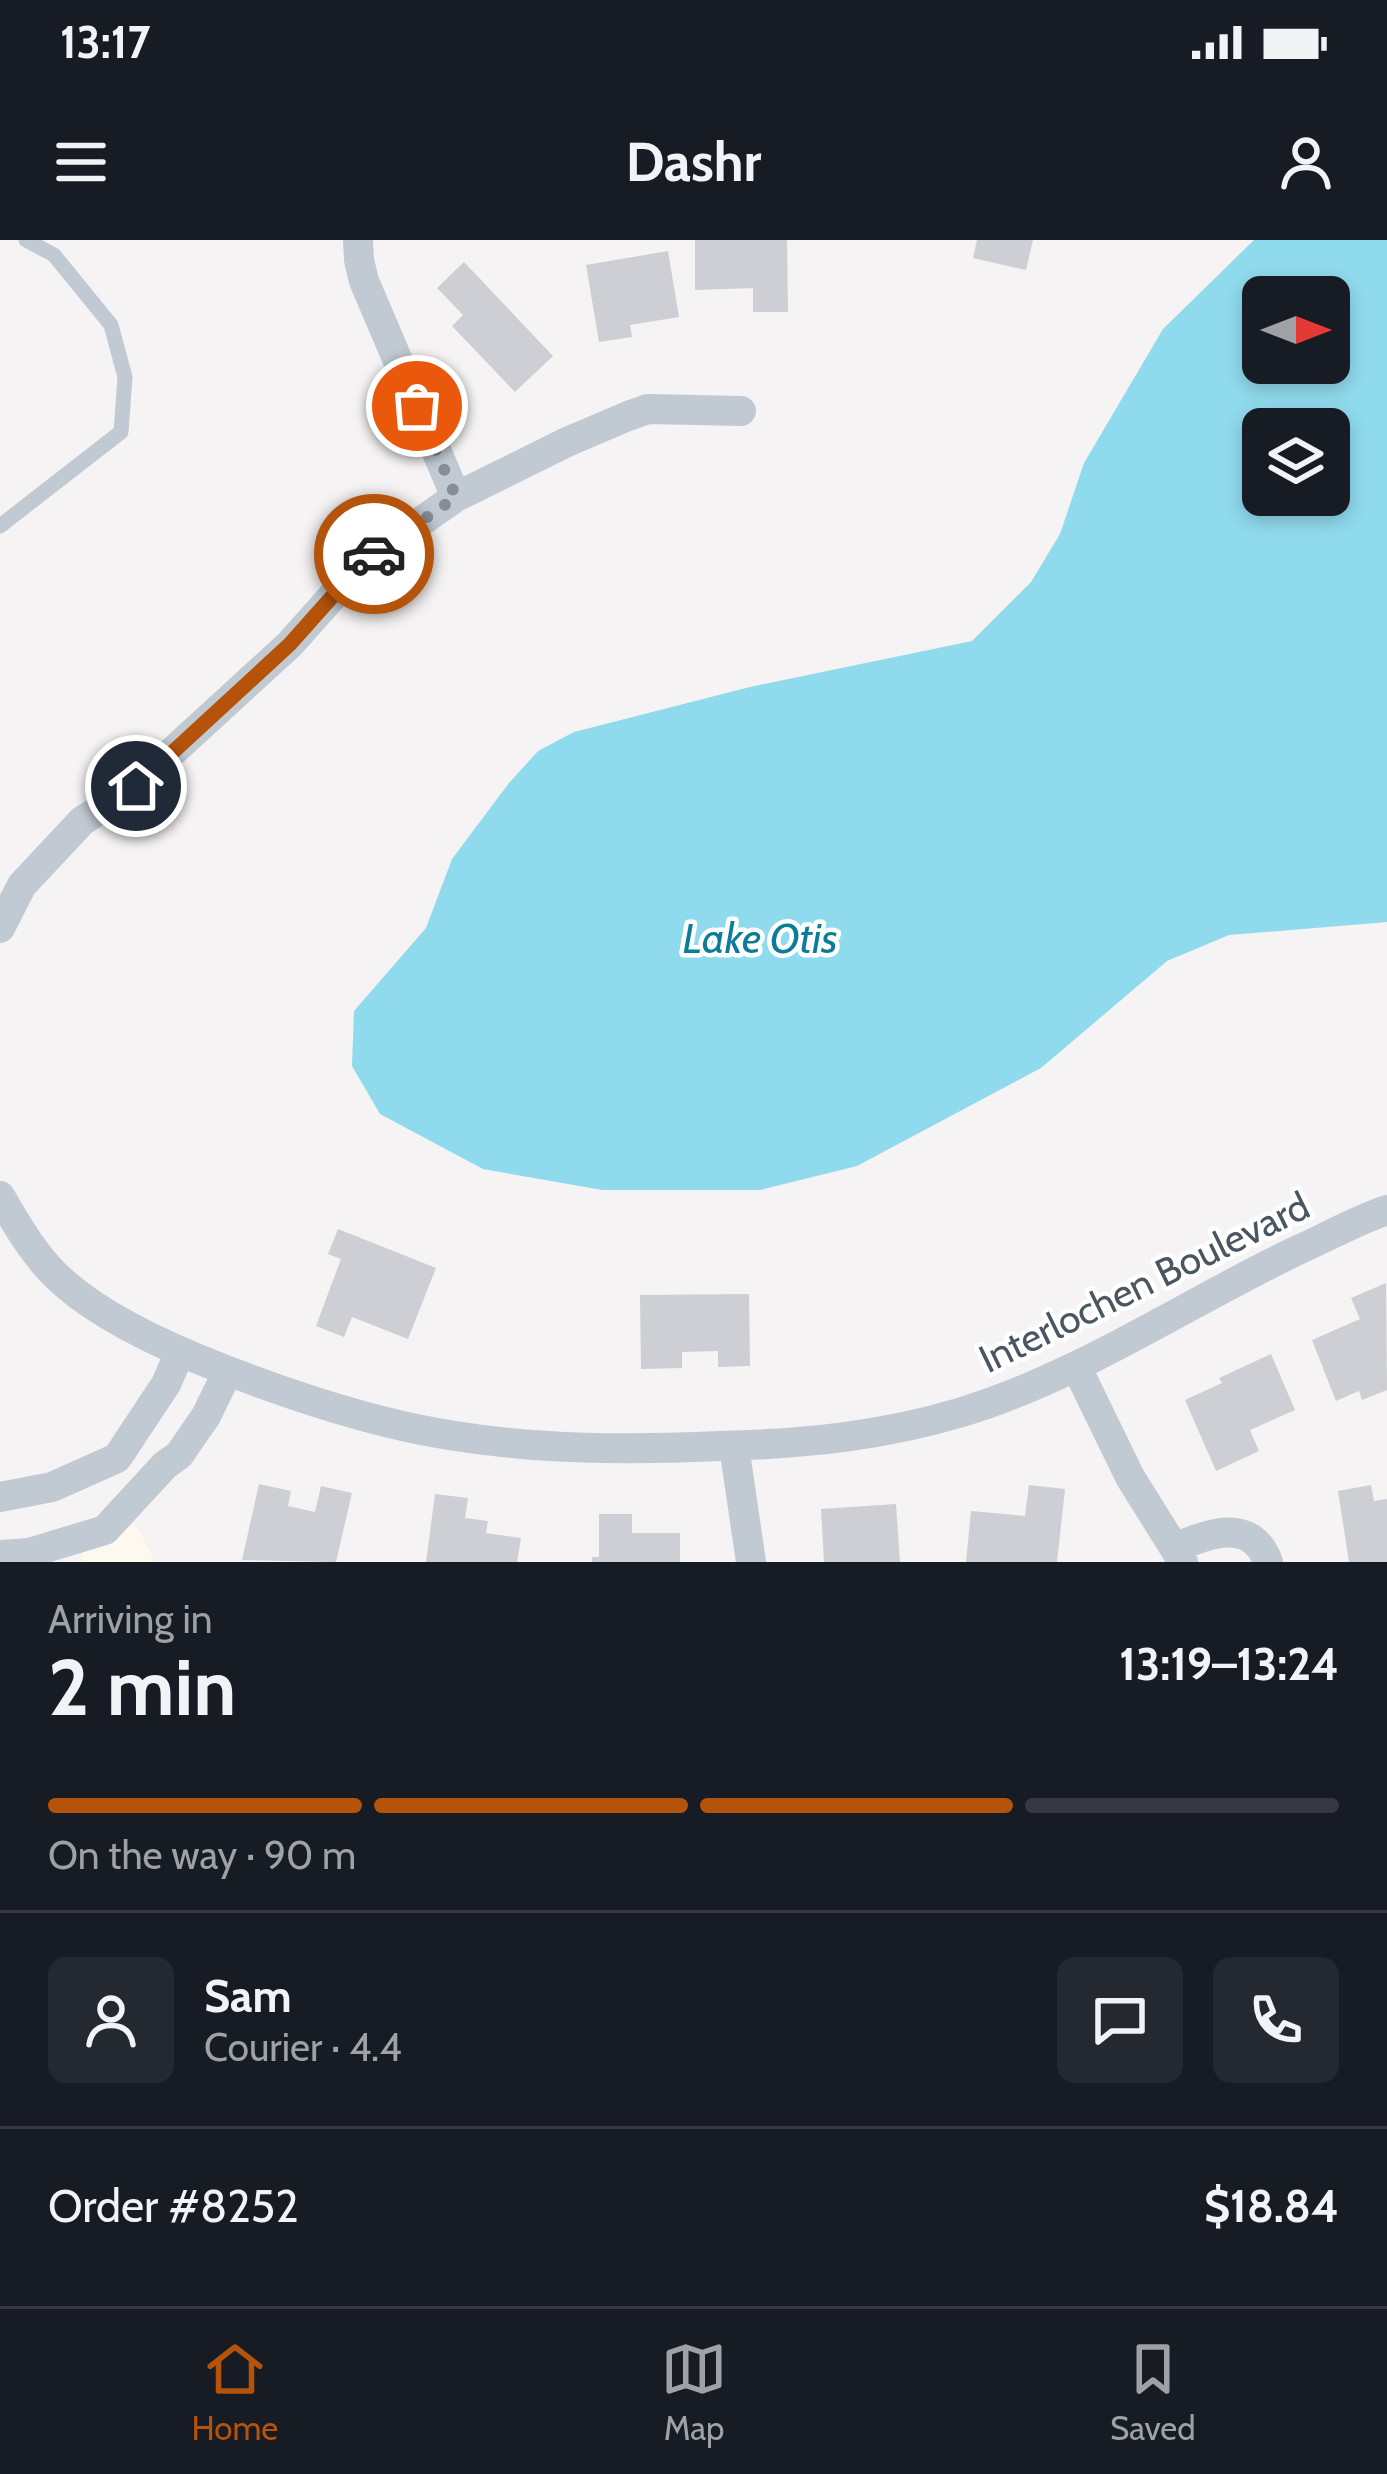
<!DOCTYPE html>
<meta charset="utf-8">
<style>
:root{--surface:#171b24;--page:#242831;--text:#f1f3f6;--muted:#9ea1a6;--line:#363941;--accent:#b45309}
body{margin:0;font-family:Cabin,sans-serif;background:var(--page);color:var(--text);height:100vh;display:flex;flex-direction:column;font-size:45px;white-space:nowrap}
*{box-sizing:border-box;margin:0}
p{font-size:39px;color:var(--muted)}
.icon{flex:none;width:66px;height:66px;fill:none;stroke:currentColor;stroke-width:2;stroke-linecap:round;stroke-linejoin:round}
.map{position:relative;height:1322px;overflow:hidden}
.sheet{display:flex;flex-direction:column;background:var(--surface);flex:1}
.sheet>*{flex:none}
.needle{width:78px;rotate:90deg}
.fabs{position:absolute;left:1242px;top:36px;display:grid;gap:24px}
.fabs a{display:grid;place-items:center;width:108px;height:108px;border-radius:18px;background:var(--surface);box-shadow:0 6px 18px #0003;font-size:60px}
.pin{position:absolute;display:grid;place-items:center;width:102px;height:102px;color:#fff;margin:-51px;border:6px solid #fff;border-radius:50%;box-shadow:0 3px 12px #0007}
.courier{position:absolute;display:grid;place-items:center;width:120px;height:120px;margin:-60px;border:9px solid #b45309;border-radius:50%;background:#fff;color:#222;box-shadow:0 3px 15px #0007}
.headline em{font-style:normal;font-weight:700}
.headline div{display:flex;flex-direction:column-reverse}
.headline{display:flex;align-items:center;justify-content:space-between;height:204px;padding:0 48px}
h1{font-size:78px;font-weight:700;line-height:90px}
.bar{display:grid;grid-template-columns:repeat(4,1fr);gap:18px 12px;align-content:center;height:144px;padding:0 48px}
.bar i{height:15px;border-radius:9px;background:var(--line)}
.bar .on{background:var(--accent)}
.bar p{grid-column:span 4}
.line{display:flex;align-items:center;gap:30px;padding:0 48px;border-top:3px solid var(--line)}
.line div{flex:1}
.round{display:grid;place-items:center;flex:none;width:126px;height:126px;border-radius:18px;background:var(--page)}
.status{display:flex;justify-content:space-between;align-items:center;height:84px;padding:0 60px;background:var(--surface);direction:ltr}
.status svg{height:33px;fill:currentColor}
header{display:flex;justify-content:space-between;align-items:center;height:156px;padding:0 48px;background:var(--surface);font-size:54px;font-weight:700}
.tabs{display:flex;justify-content:space-around;align-items:center;height:168px;border-top:3px solid var(--line);background:var(--surface);font-size:33px;color:var(--muted)}
.tabs a{display:grid;justify-items:center;gap:6px}
.tabs .on{color:var(--accent)}
.map>svg:first-child{display:block}
</style>
<div class="status"><b>13:17</b><svg viewBox="0 0 49 12"><path d="M0 12V9h3v3zM5 12V6h3v6zM10 12V3h3v9zM15 12V0h3v12zM26 1h20v11H26zM47 4h2v5h-2z"/></svg></div>
<header><svg class="icon" aria-label="menu" viewBox="0 0 24 24"><path d="M4 6h16M4 12h16M4 18h16"/></svg>Dashr<svg class="icon" aria-label="person" viewBox="0 0 24 24"><circle cx="12" cy="8" r="4"/><path d="M4 21q1-7 8-7t8 7"/></svg></header>
<div class="map">
<svg width="1387" height="1322" viewBox="0 0 1387 1322">
<rect width="100%" height="100%" fill="#f5f3f3"/>
<path fill="#fdf9ef" d="M129,1286H137L155,1322H82L81,1311Z"/>
<path fill="#90daee" fill-rule="evenodd" d="M1254,0H1387V682L1229,695L1167,721L1041,828L857,926L760,950H602L483,929L380,874L352,826L354,771L426,688L452,619L509,543L538,511L574,492L750,447L972,401L1031,342L1060,294L1084,223L1163,89ZM1263,57H1329V123H1263ZM1263,189H1329V255H1263Z"/>
<path fill="#cdcfd5" d="M695,0H787L788,72H753V48L695,50Z
M977,0H1033L1026,30L973,18Z
M668,11L679,77L630,85L632,97L599,102L586,25Z
M464,22L553,116L515,152L452,86L463,75L437,48Z
M338,989L436,1028L408,1099L352,1077L344,1097L316,1086L341,1019L328,1014Z
M1386,1043L1387,1150L1362,1160L1359,1151L1336,1161L1312,1100L1360,1079L1351,1058Z
M749,1054L750,1126L718,1127V1111L682,1112V1128L641,1129L640,1055Z
M1271,1114L1295,1170L1250,1190L1259,1211L1216,1231L1185,1160L1222,1143L1219,1138Z
M259,1244L291,1251L288,1266L315,1272L321,1246L352,1253L336,1322L242,1320Z
M1029,1245L1065,1249L1057,1322H966L971,1271L1025,1276Z
M1371,1245L1374,1261L1387,1259V1322H1349L1338,1251Z
M435,1254L468,1258L465,1278L488,1281L486,1293L521,1298L517,1322H426Z
M896,1264L900,1322H824L821,1269Z
M599,1274H632V1293H680V1322H592V1317H599Z"/>
<g fill="none" stroke-linecap="round" stroke-linejoin="round">
<path stroke="#c1cad2" stroke-width="15" d="M0,286L121,192L125,137L111,85L54,15L26,0"/>
<path stroke="#c1cad2" stroke-width="30" d="M358,0L359,20L364,41L456,257
M0,688L22,645L82,581L135,546L290,404L363,322L456,257L567,202L628,176L648,169L741,171
M0,956C18,987 37,1020 64,1043C107,1081 171,1109 223,1129C295,1157 373,1183 449,1195C539,1210 630,1210 720,1206C803,1204 883,1196 962,1172C1080,1136 1185,1064 1296,1011C1327,997 1355,981 1387,970
M1076,1126L1130,1237L1183,1322
M734,1206L751,1322
M0,1257L52,1247L117,1218L166,1144L180,1112
M1175,1308C1208,1293 1252,1277 1268,1322
M0,1315L29,1313L105,1290L165,1225L179,1215L206,1176L228,1131"/>
</g>
<g fill="none" stroke-linecap="round" stroke-linejoin="round">
<path stroke="#868d94" stroke-width="12" stroke-dasharray="0 21.6" d="M374,314L456,257L417,166"/>
<path stroke="#b45309" stroke-width="15" d="M136,546L290,404L363,322L374,314"/>
</g>
<g text-anchor="middle" stroke-width="9" stroke-linejoin="round" paint-order="stroke">
<g font-size="39" fill="#4a5661" stroke="#fff">
<text transform="translate(1144 1042) rotate(-26)" y="14">Interlochen Boulevard</text>
</g>
<g font-size="42" font-style="italic" fill="#0c7c9b" stroke="#fff">
<text x="760" y="713">Lake Otis</text>
</g>
</g>
</svg>
<div class="fabs">
<a><svg class="needle" viewBox="-14 -14 28 28"><path d="M0-13l5 13h-10z" fill="#e53935"/><path d="M0 13l5-13h-10z" fill="#9ea1a6"/></svg></a>
<a><svg class="icon" aria-label="layers" viewBox="0 0 24 24"><path d="M12 4l9 5-9 5-9-5zM3 14l9 5 9-5"/></svg></a>
</div>
<div class="pin" style="left:417px;top:166px;background:#ea580c"><svg class="icon" aria-label="bag" viewBox="0 0 24 24"><path d="M5 8h14l-1 12H6zM9 8a3 3 0 0 1 6 0"/></svg></div>
<div class="pin" style="left:136px;top:546px;background:#1f2937"><svg class="icon" aria-label="home" viewBox="0 0 24 24"><path d="M3 11l9-7 9 7M6 9v11h12V9"/></svg></div>
<div class="courier" style="left:374px;top:314px"><svg class="icon" aria-label="car" viewBox="0 0 24 24"><path d="M5 17H2v-5l4-1 3-4h7l3 4 3 1v5h-3M9 17h6M6 11h13"/><circle cx="7" cy="17" r="2"/><circle cx="17" cy="17" r="2"/></svg></div>
</div>
<section class="sheet">
<div class="headline"><div><h1>2 min</h1><p>Arriving in</p></div><em>13:19–13:24</em></div>
<div class="bar"><i class="on"></i><i class="on"></i><i class="on"></i><i></i><p>On the way · 90 m</p></div>
<div class="line" style="height:216px"><a class="round"><svg class="icon" aria-label="person" viewBox="0 0 24 24"><circle cx="12" cy="8" r="4"/><path d="M4 21q1-7 8-7t8 7"/></svg></a><div><b>Sam</b><p>Courier · 4.4</p></div><a class="round"><svg class="icon" aria-label="chat" viewBox="0 0 24 24"><path d="M4 5h16v11H9l-5 4z"/></svg></a><a class="round"><svg class="icon" aria-label="phone" viewBox="0 0 24 24"><path d="M5 4h4l2 5-3 2q2 4 5 5l2-3 5 2v4C11 20 4 13 5 4z"/></svg></a></div>
<div class="line" style="height:156px"><div>Order #8252</div><b>$18.84</b></div>
</section>
<nav class="tabs">
<a class="on"><svg class="icon" aria-label="home" viewBox="0 0 24 24"><path d="M3 11l9-7 9 7M6 9v11h12V9"/></svg>Home</a>
<a><svg class="icon" aria-label="map" viewBox="0 0 24 24"><path d="M3 6l6-2 6 2 6-2v14l-6 2-6-2-6 2zM9 4v14M15 6v14"/></svg>Map</a>
<a><svg class="icon" aria-label="saved" viewBox="0 0 24 24"><path d="M7 4h10v16l-5-4-5 4z"/></svg>Saved</a>
</nav>
